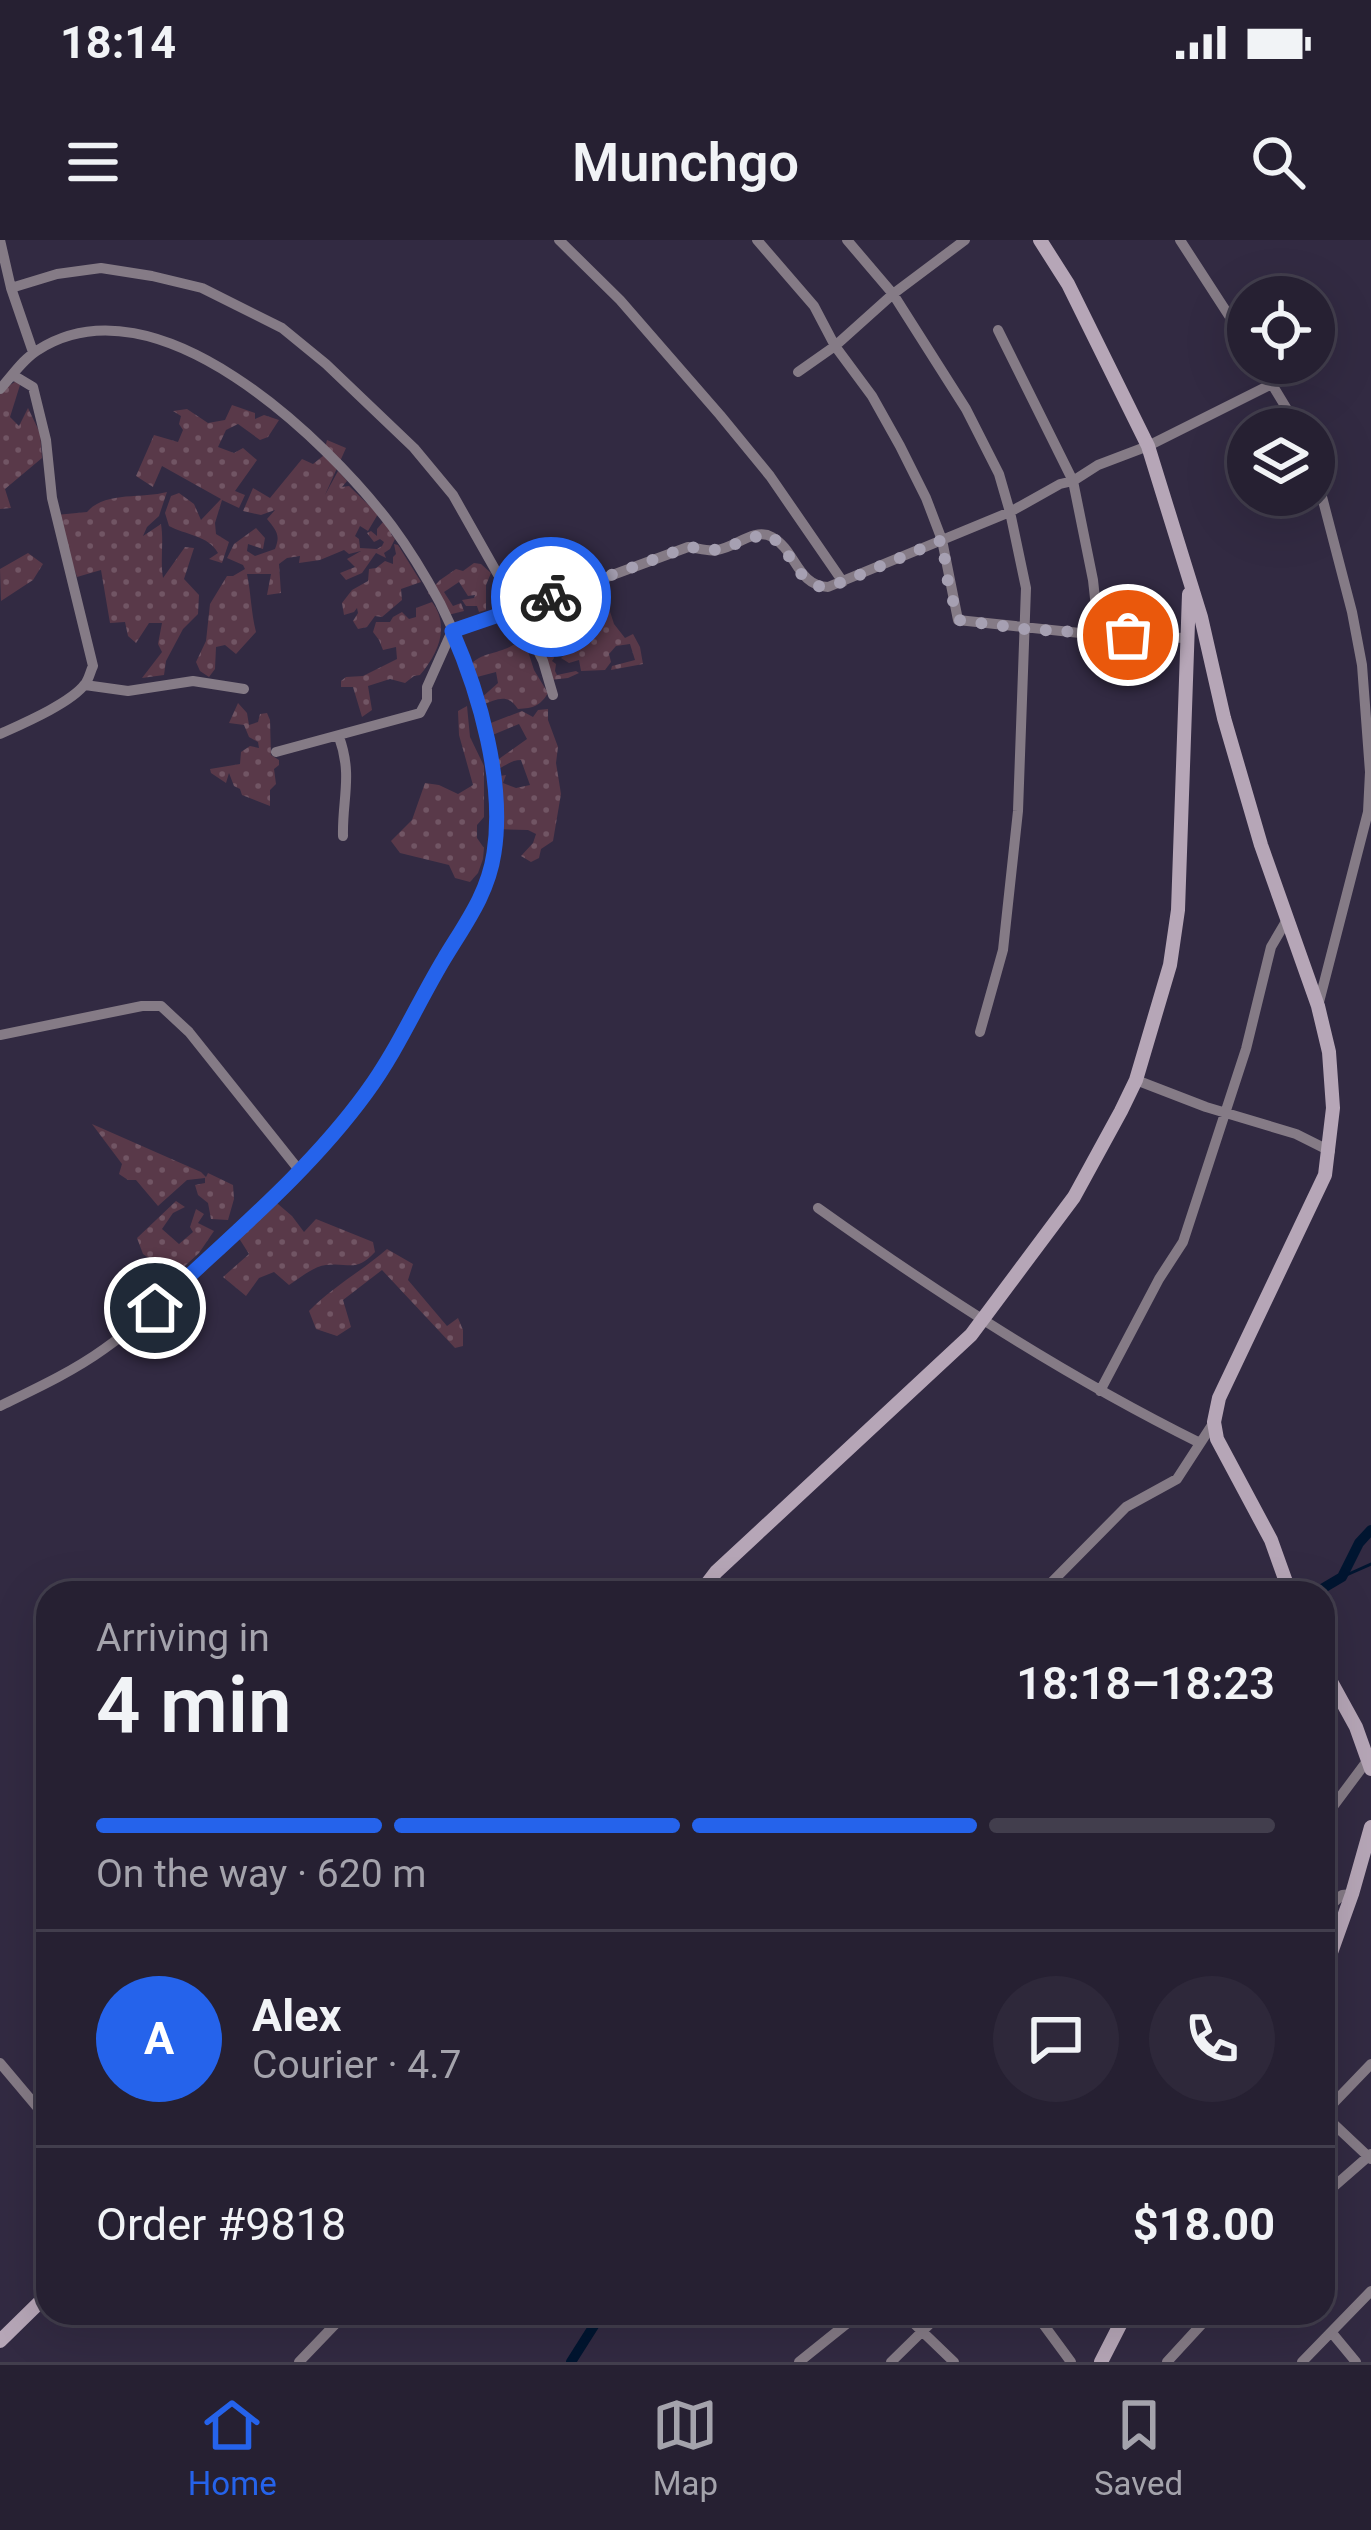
<!DOCTYPE html>
<meta charset="utf-8">
<style>
:root{--surface:#262032;--page:#2e283a;--text:#f1f3f6;--muted:#a4a3ac;--line:#423e4d;--accent:#2563eb}
body{margin:0;font-family:Roboto,sans-serif;background:var(--page);color:var(--text);height:100vh;display:flex;flex-direction:column;font-size:45px;white-space:nowrap}
*{box-sizing:border-box;margin:0}
p{font-size:39px;color:var(--muted)}
.icon{flex:none;width:66px;height:66px;fill:none;stroke:currentColor;stroke-width:2;stroke-linecap:round;stroke-linejoin:round}
.map{position:relative;flex:1;overflow:hidden}
.panel{position:absolute;left:36px;top:1341px;width:1299px;height:744px;display:flex;flex-direction:column;background:var(--surface);border-radius:36px;box-shadow:0 12px 48px #0002,0 0 0 3px var(--line)}
.panel>*{flex:none}
.controls{position:absolute;left:1227px;top:36px;display:grid;gap:24px}
.controls a{display:grid;place-items:center;width:108px;height:108px;border-radius:50%;background:var(--surface);box-shadow:0 12px 48px #0002,0 0 0 3px var(--line);font-size:60px}
.pin{position:absolute;display:grid;place-items:center;width:102px;height:102px;color:#fff;margin:-51px;border:6px solid #fff;border-radius:50%;box-shadow:0 3px 12px #0007}
.courier{position:absolute;display:grid;place-items:center;width:120px;height:120px;margin:-60px;border:9px solid #2563eb;border-radius:50%;background:#fff;color:#222;box-shadow:0 3px 15px #0007}
.summary em{font-style:normal;font-weight:600}
.summary div{display:flex;flex-direction:column-reverse}
.summary{display:flex;align-items:center;justify-content:space-between;height:204px;padding:0 60px}
h1{font-size:78px;font-weight:600;line-height:90px}
.bar{display:grid;grid-template-columns:repeat(4,1fr);gap:18px 12px;align-content:center;height:144px;padding:0 60px}
.bar i{height:15px;border-radius:9px;background:var(--line)}
.bar .active{background:var(--accent)}
.bar p{grid-column:span 4}
.line{display:flex;align-items:center;gap:30px;padding:0 60px;border-top:3px solid var(--line)}
.line div{flex:1}
.round{display:grid;place-items:center;flex:none;width:126px;height:126px;border-radius:63px;background:var(--page)}
.status{display:flex;justify-content:space-between;align-items:center;height:84px;padding:0 60px;background:var(--surface);direction:ltr}
.status svg{height:33px;fill:currentColor}
header{display:flex;justify-content:space-between;align-items:center;height:156px;padding:0 60px;background:var(--surface);font-size:54px;font-weight:600}
.tabs{display:flex;justify-content:space-around;align-items:center;height:168px;border-top:3px solid var(--line);background:var(--surface);font-size:33px;color:var(--muted)}
.tabs a{display:grid;justify-items:center;gap:6px}
.tabs .active{color:var(--accent)}
.map>svg:first-child{display:block}
</style>
<div class="status"><b>18:14</b><svg viewBox="0 0 49 12"><path d="M0 12V9h3v3zM5 12V6h3v6zM10 12V3h3v9zM15 12V0h3v12zM26 1h20v11H26zM47 4h2v5h-2z"/></svg></div>
<header><svg class="icon" aria-label="menu" viewBox="0 0 24 24"><path d="M4 6h16M4 12h16M4 18h16"/></svg>Munchgo<svg class="icon" aria-label="search" viewBox="0 0 24 24"><circle cx="10" cy="10" r="6"/><path d="M15 15l6 6"/></svg></header>
<div class="map">
<svg width="1371" height="2122" viewBox="0 0 1371 2122">
<defs>
<pattern id="grass-dots" width="8" height="8" patternUnits="userSpaceOnUse" patternTransform="scale(3)"><rect width="8" height="8" fill="#593949"/><path d="M2 2h.1M6 6h.1" fill="none" stroke="#715564" stroke-width="1.8" stroke-linecap="round"/></pattern>
</defs>
<rect width="100%" height="100%" fill="#322a42"/>
<path fill="url(#grass-dots)" d="M19,139L20,145L10,177L19,186L28,168L40,193L42,218L5,249L11,268L0,269V152Z
M232,165L255,173V179L264,175L279,180L268,197L260,200L238,184L226,190L218,207L234,213L243,208L257,220L235,251L245,255L239,268L222,260L215,283L216,294L229,302L222,323L209,319L218,313C208,295 185,295 169,286L165,273L171,256L179,253L194,264L201,280L221,259L162,226L153,247L136,236L154,195L178,202L183,190L179,184L181,176L173,171L187,169L208,183L225,180Z
M327,200L346,208L325,255L338,231L347,241L342,247L349,246L378,274L368,291L360,286L355,296L359,299L360,308L377,309L382,306L384,302L380,299L374,302L367,293L371,291L377,296V289L383,282H393L391,294L395,299L390,309L384,313L386,318L376,313L362,333L346,340L340,333L355,327L347,319L361,311L349,314L344,310L320,320L299,323L300,316L287,318L279,324L281,353L267,355L271,334H247C251,353 251,372 256,392L236,414L225,405L216,407L215,429L209,437L200,431L196,422L206,401L210,364L227,336H233L245,329L243,325L227,318L234,304L256,288L265,298L263,309L248,304L247,311L255,316L275,309C281,295 276,290 267,279L275,270L261,275L243,271L253,248L270,258L302,219L313,224L323,216Z
M167,252L159,276L147,287L143,296L161,284C164,302 160,320 163,338L185,307L194,308L184,339L199,355L198,374L183,389L166,421L164,435L142,438L162,412L158,404L162,383H149L136,403L128,396L125,382L110,383L101,330L77,337L56,275L87,272C105,251 142,259 167,252Z
M394,304L398,305L421,342L401,349L402,360L382,377L375,376L367,387L358,389L353,381L358,373L357,368L354,372L344,375L342,363L352,350L368,341L369,329L376,328L385,321L393,324V317L396,314Z
M28,313L43,324L33,340L1,361L0,329Z
M474,323L481,324L491,333L486,345V370L479,372L477,366H466L462,360L474,358L475,355L468,356L459,342L444,352L453,366L461,363L464,371L448,375L428,353L440,340L456,329L463,331Z
M602,347L614,384L625,398L633,394L640,407L643,424L611,430L612,426L635,420L630,404L616,406L609,414L611,422L605,430L581,431L579,420L569,423L561,418L570,410L571,403L551,407L554,418L552,421L556,424L555,431L557,435L576,431L579,433L568,438L550,440L533,395L543,391L548,395L555,391L553,381L557,382L564,397L571,396L568,381L563,375L539,378L538,386L528,394L521,366L545,357Z
M432,362C451,387 437,415 420,435L414,436L405,443L390,439L368,446L372,470L362,477L353,447H341V441L346,437L363,436L397,419L396,407L383,410L379,400L373,392L376,382H390L393,377L402,372L409,379L416,377V368Z
M513,405H526L534,430L548,453C540,466 534,468 518,469C508,453 497,459 482,465L480,459L498,443L496,432L477,437L470,425C482,412 499,414 513,405Z
M238,463L247,473L249,485L258,482L260,474L267,473L270,480L271,515L279,520V525L274,529L276,544L270,550V566L242,555L240,549L234,546L229,533L226,543L211,533L210,529L240,524L241,512L250,506L259,508L258,502L249,497L244,485L229,483Z
M467,466L470,497L484,526V577L477,585V598L484,608L483,619L478,633L470,642L455,638L449,625L400,613L391,601L412,580L425,543L439,545L458,554L473,545L459,495L458,471Z
M548,469V480L558,507L556,523L561,554L553,601L541,609L539,618L531,622L521,616L533,603L536,594L528,590L496,589L493,537L506,535L503,543L516,548L530,545L521,520C509,520 503,529 493,530L496,521L527,499L519,484L490,496L483,486L522,471L533,477L538,470Z
M92,884L201,932L206,937L208,933L233,945L234,959L228,980L211,979L208,963L198,955L195,945L205,943V938L187,940L158,966L136,940H128L119,934L122,924Z
M271,958L292,976L304,992L316,979L373,1002L375,1012C356,1033 349,1022 326,1025C314,1026 300,1038 289,1045L274,1032L259,1038L246,1056L223,1037L249,1014L235,992Z
M176,961L185,967L173,973L162,989L179,1004L193,992L190,987L196,969L204,974L198,983L214,991L199,1013L174,1036L143,1014L137,998Z
M387,1009L413,1024L408,1040L447,1086L458,1078L463,1090V1106L455,1108L382,1030L343,1060L351,1087L337,1096L316,1089L309,1071C332,1047 362,1031 387,1009Z"/>
<g fill="none" stroke-linecap="round" stroke-linejoin="round">
<path stroke="#001530" stroke-width="3" d="M1342,1337L1371,1324"/>
<path stroke="#001530" stroke-width="10" d="M1315,1353L1342,1337L1359,1303L1371,1290
M571,2122L602,2073"/>
<path stroke="#857b86" stroke-width="10" d="M0,0L11,48L33,112
M559,0L620,60L720,175L770,236L843,342
M757,0L814,66L835,106L872,156L900,206L926,258L942,300L958,380L1099,395L1186,398
M847,0L893,54L966,169L999,234L1010,272L1026,348L1018,571L1003,710L980,792
M1180,0L1248,105
M11,48L57,34L101,28L152,36L202,48L282,88L326,124L414,208L453,255L518,370L543,421L553,455
M998,90L1073,241L1093,340L1099,395
M1259,123L1299,189
M798,132L835,106L893,54L965,0
M0,149C12,136 23,119 38,110C156,34 326,199 392,286C409,309 426,337 440,363C470,422 495,505 497,572C499,639 472,668 442,723C416,768 396,814 364,856C326,907 279,951 232,994C190,1033 151,1076 104,1109C72,1132 35,1149 0,1166
M1314,226L1352,372L1362,425L1370,532L1368,572L1318,766
M85,445L128,451L193,441L244,449
M0,494C22,484 71,463 85,444C89,439 90,432 93,426L52,258L46,200L33,147L13,135
M339,497C353,535 342,560 343,596
M276,512L420,473L427,460V447L452,391L518,370L688,307C698,308 708,312 717,310C735,308 754,287 772,297C796,310 797,346 828,347L1010,272L1060,244L1073,241L1098,225L1148,206L1272,144
M0,795L142,766H161L189,792L299,930
M1136,840L1206,867L1296,894L1330,911
M818,968C940,1055 1065,1136 1200,1203
M1100,1151L1159,1039L1183,1002L1246,809L1271,707L1288,678
M1041,1353L1126,1267L1177,1239L1214,1182
M1323,1580L1364,1525L1370,1524
M1323,1672L1342,1655L1352,1654
M0,1823L48,1880
M1323,1874L1371,1824
M1323,1874L1371,1919
M1323,1956L1371,1914
M903,2073L954,2122
M1035,2073L1071,2122
M1332,2093L1356,2122
M299,2122L346,2073
M799,2122L860,2073
M891,2122L941,2073
M1167,2122L1212,2073
M1302,2122L1371,2051"/>
<path stroke="#b6a6b7" stroke-width="14" d="M1040,0L1068,44L1148,206L1201,377L1224,478L1261,605L1318,766L1329,812L1333,868L1325,935L1219,1158L1214,1182L1217,1199L1271,1300L1290,1353
M700,1353L716,1332L971,1095L1074,957L1121,871L1136,840L1170,725L1178,670L1189,354
M1323,1427L1356,1487L1371,1529
M1323,1735L1352,1654L1371,1587
M0,2101L48,2054
M1101,2122L1126,2073"/>
</g>
<g fill="none" stroke-linecap="round" stroke-linejoin="round">
<path stroke="#a6a0b2" stroke-width="12" stroke-dasharray="0 21.6" d="M551,357L688,307L718,310L764,294L779,302L802,335L820,347L843,342L942,300L948,342L958,380L1024,389L1128,395"/>
<path stroke="#2563eb" stroke-width="15" d="M155,1068C227,999 307,934 366,853C397,811 417,764 444,719C465,684 488,654 494,613C505,543 480,455 452,391L551,357"/>
</g>
</svg>
<div class="controls">
<a><svg class="icon" aria-label="locate" viewBox="0 0 24 24"><circle cx="12" cy="12" r="6"/><path d="M12 2v4M12 18v4M2 12h4M18 12h4"/></svg></a>
<a><svg class="icon" aria-label="layers" viewBox="0 0 24 24"><path d="M12 4l9 5-9 5-9-5zM3 14l9 5 9-5"/></svg></a>
</div>
<div class="pin" style="left:1128px;top:395px;background:#ea580c"><svg class="icon" aria-label="bag" viewBox="0 0 24 24"><path d="M5 8h14l-1 12H6zM9 8a3 3 0 0 1 6 0"/></svg></div>
<div class="pin" style="left:155px;top:1068px;background:#1f2937"><svg class="icon" aria-label="home" viewBox="0 0 24 24"><path d="M3 11l9-7 9 7M6 9v11h12V9"/></svg></div>
<div class="courier" style="left:551px;top:357px"><svg class="icon" aria-label="bike" viewBox="0 0 24 24"><circle cx="6" cy="16" r="4"/><circle cx="18" cy="16" r="4"/><path d="M6 16l4-8h5l3 8M10 8l3 8H6M13 5h3"/></svg></div>
<section class="panel">
<div class="summary"><div><h1>4 min</h1><p>Arriving in</p></div><em>18:18–18:23</em></div>
<div class="bar"><i class="active"></i><i class="active"></i><i class="active"></i><i></i><p>On the way · 620 m</p></div>
<div class="line" style="height:216px"><b class="round" style="background:var(--accent);color:#fff">A</b><div><b>Alex</b><p>Courier · 4.7</p></div><a class="round"><svg class="icon" aria-label="chat" viewBox="0 0 24 24"><path d="M4 5h16v11H9l-5 4z"/></svg></a><a class="round"><svg class="icon" aria-label="phone" viewBox="0 0 24 24"><path d="M5 4h4l2 5-3 2q2 4 5 5l2-3 5 2v4C11 20 4 13 5 4z"/></svg></a></div>
<div class="line" style="height:156px"><div>Order #9818</div><b>$18.00</b></div>
</section>
</div>
<nav class="tabs">
<a class="active"><svg class="icon" aria-label="home" viewBox="0 0 24 24"><path d="M3 11l9-7 9 7M6 9v11h12V9"/></svg>Home</a>
<a><svg class="icon" aria-label="map" viewBox="0 0 24 24"><path d="M3 6l6-2 6 2 6-2v14l-6 2-6-2-6 2zM9 4v14M15 6v14"/></svg>Map</a>
<a><svg class="icon" aria-label="saved" viewBox="0 0 24 24"><path d="M7 4h10v16l-5-4-5 4z"/></svg>Saved</a>
</nav>
